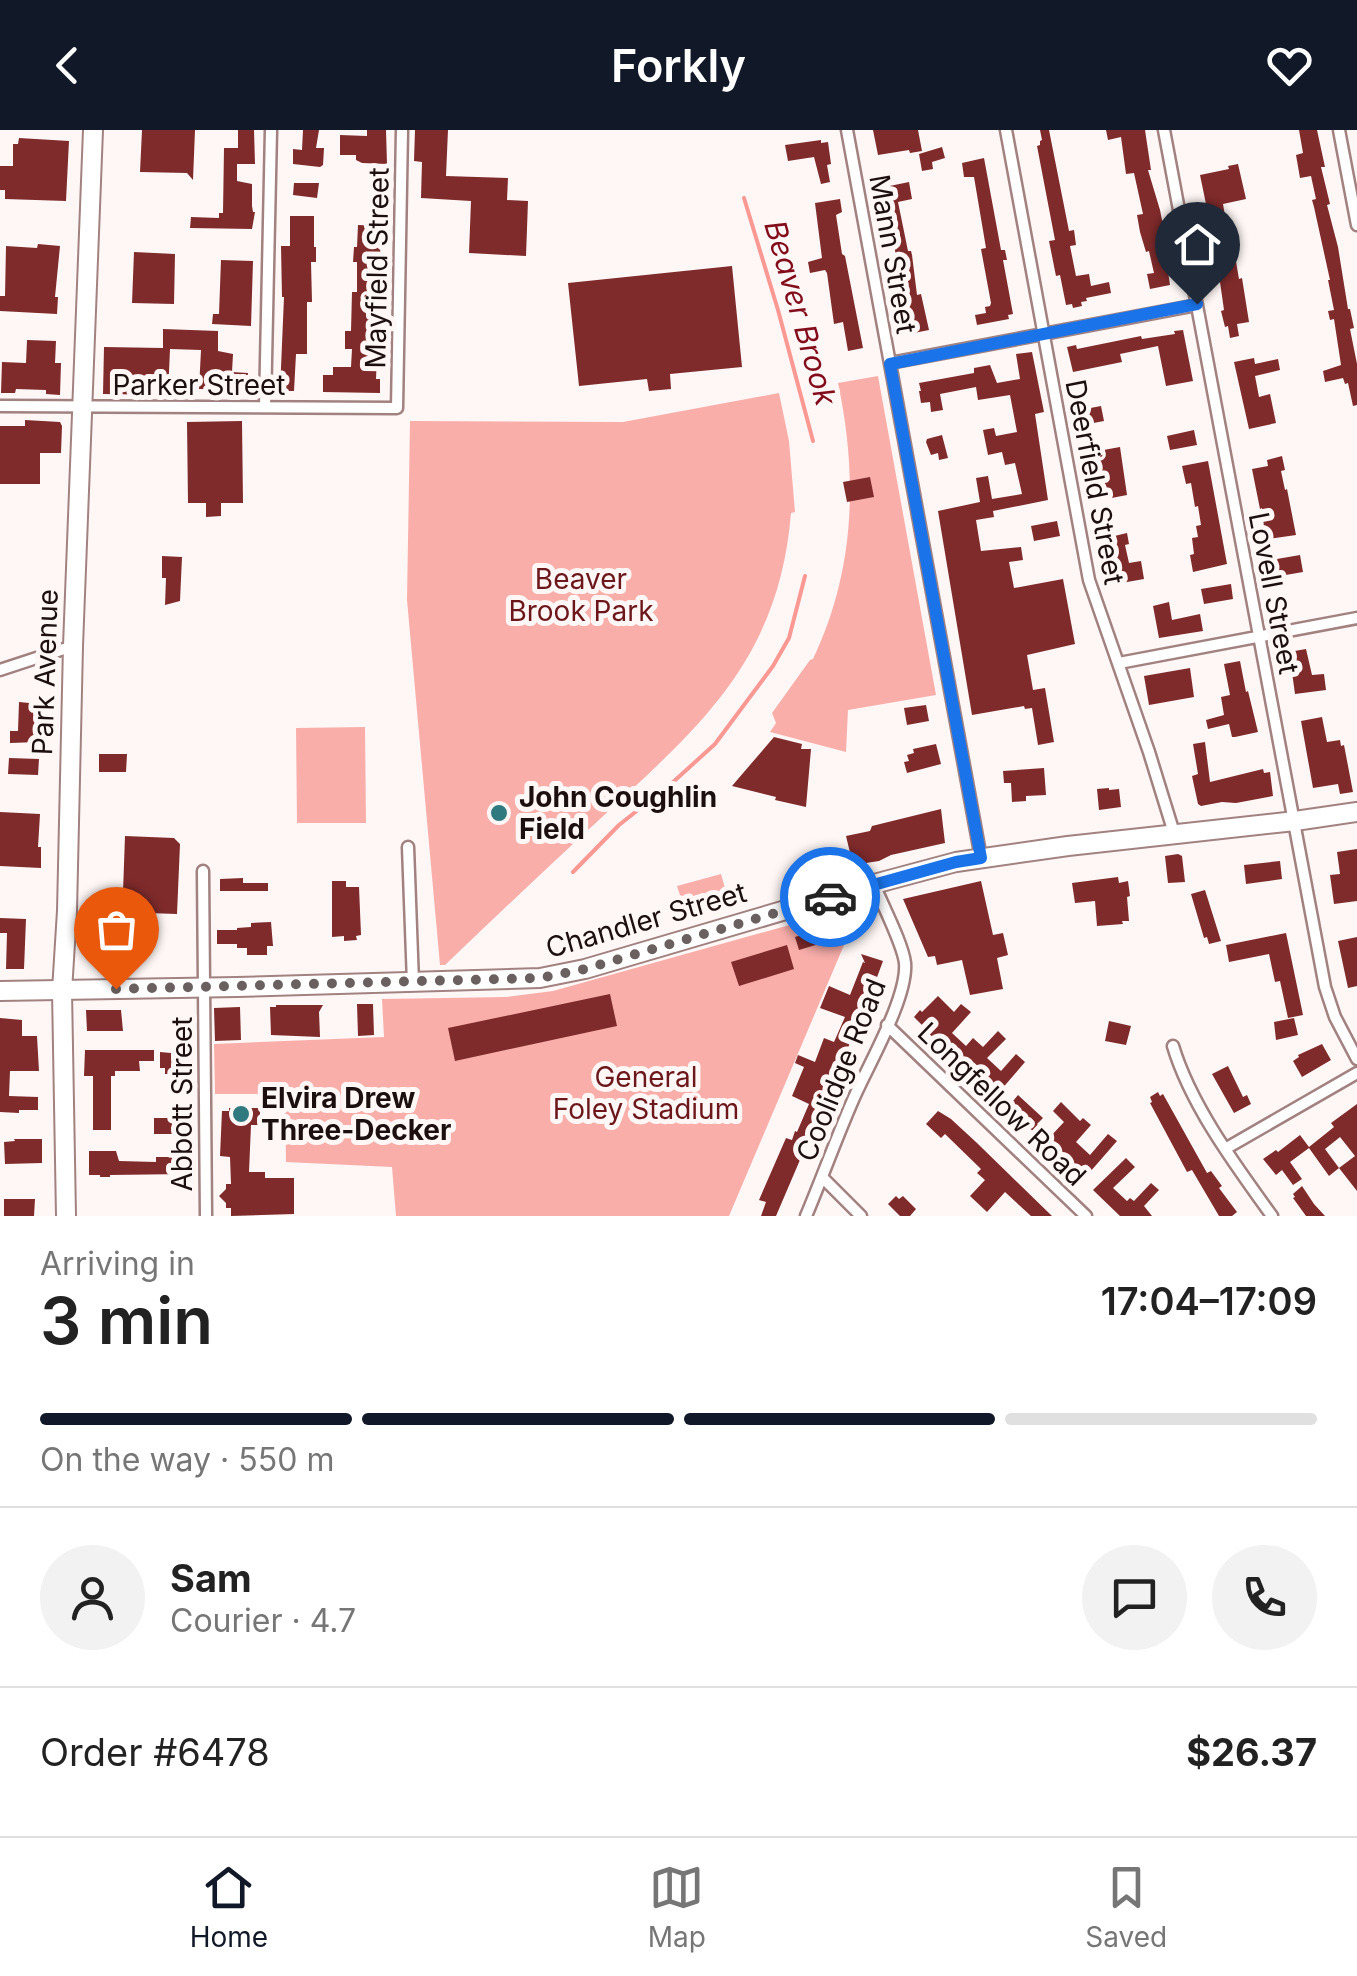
<!DOCTYPE html>
<meta charset="utf-8">
<style>
:root{--surface:#fff;--page:#f2f2f2;--text:#222;--muted:#767676;--line:#e0e0e0;--accent:#111827}
body{margin:0;font-family:Inter,sans-serif;background:var(--page);color:var(--text);height:100vh;display:flex;flex-direction:column;font-size:38px;white-space:nowrap}
*{box-sizing:border-box;margin:0}
p{font-size:32px;color:var(--muted)}
.icon{flex:none;width:55px;height:55px;fill:none;stroke:currentColor;stroke-width:2;stroke-linecap:round;stroke-linejoin:round}
.map{position:relative;height:1086px;overflow:hidden}
.panel{display:flex;flex-direction:column;background:var(--surface);flex:1}
.panel>*{flex:none}
.pin{position:absolute;display:grid;place-items:center;width:85px;height:85px;color:#fff;margin:-102px -42px;border-radius:50% 50% 50% 0;rotate:-45deg;box-shadow:0 0 10px #0007}
.pin .icon{rotate:45deg}
.courier{position:absolute;display:grid;place-items:center;width:100px;height:100px;margin:-50px;border:8px solid #1a73e8;border-radius:50%;background:#fff;color:#222;box-shadow:0 2px 12px #0007}
.summary em{font-style:normal;font-weight:600}
.summary div{display:flex;flex-direction:column-reverse}
.summary{display:flex;align-items:center;justify-content:space-between;height:170px;padding:0 40px}
h1{font-size:65px;font-weight:600;line-height:75px}
.bar{display:grid;grid-template-columns:repeat(4,1fr);gap:15px 10px;align-content:center;height:120px;padding:0 40px}
.bar i{height:12px;border-radius:8px;background:var(--line)}
.bar .active{background:var(--accent)}
.bar p{grid-column:span 4}
.line{display:flex;align-items:center;gap:25px;padding:0 40px;border-top:2px solid var(--line)}
.line div{flex:1}
.round{display:grid;place-items:center;flex:none;width:105px;height:105px;border-radius:52px;background:var(--page)}
header{display:flex;justify-content:space-between;align-items:center;height:130px;padding:0 40px;background:var(--accent);color:#fff;font-size:45px;font-weight:600}
.tabs{display:flex;justify-content:space-around;align-items:center;height:140px;border-top:2px solid var(--line);background:var(--surface);font-size:28px;color:var(--muted)}
.tabs a{display:grid;justify-items:center;gap:5px}
.tabs .active{color:var(--accent)}
.map>svg:first-child{display:block}
</style>
<header><svg class="icon" aria-label="back" viewBox="0 0 24 24"><path d="M15 5l-7 7 7 7"/></svg>Forkly<svg class="icon" aria-label="heart" viewBox="0 0 24 24"><path d="M12 20l-8-8c-3-5 5-10 8-4 3-6 11-1 8 4z"/></svg></header>
<div class="map">
<svg width="1357" height="1086" viewBox="0 0 1357 1086">
<rect width="100%" height="100%" fill="#fef7f6"/>
<path fill="#f9aeaa" d="M878,246L936,565L848,580L846,622L770,602L776,593L772,583L810,530L813,529C855,441 858,347 838,253Z
M779,263L789,311L795,382L791,383C779,530 700,596 600,689C548,737 496,786 445,835H440L407,470L410,291L623,292Z
M365,597L366,693H297L296,598Z
M721,744L728,769L685,781L677,756Z
M861,775L729,1086H396L392,1037L286,1032L285,964H215L214,914L384,907L382,869L507,867L553,861Z"/>
<g fill="none" stroke-linecap="round" stroke-linejoin="round">
<path stroke="#fa9894" stroke-width="4" d="M744,68L778,180L813,311
M573,742L619,695L672,653L715,614L773,536L789,508L805,446"/>
</g>
<path fill="#7f2a2b" d="M142,0H195L193,50L187,43L140,42Z
M238,0H254L255,34H237V51L252,54V76L253,82H255L252,99L190,98L191,87L219,88V83H223L224,18H238Z
M303,0H319L316,18H324L323,35L320,37L293,34V19L302,20Z
M367,0H386L387,34L362,33L356,30V25H340V5L367,6Z
M415,0H448L446,46L508,48L507,70L528,71L526,126L469,123L471,71L421,68L422,32L414,31Z
M873,0H918L922,21L910,23L909,20L878,25Z
M1040,0H1049L1069,101L1074,100L1076,115L1070,116L1076,146L1089,144L1091,156L1109,152L1111,163L1086,168L1087,171L1081,172L1082,176L1073,178L1072,174L1066,175L1060,145L1056,146L1049,111L1055,110L1037,16L1040,15V11L1042,10Z
M1106,0H1145L1151,40H1148L1160,80L1168,120L1165,121L1170,155L1150,159L1147,144L1154,143L1149,121L1146,122L1140,102L1137,85L1143,84L1134,43L1126,44L1121,7L1108,10Z
M1299,0H1317L1325,37H1321L1330,74L1327,75L1338,117L1348,179H1350L1354,198L1350,199L1357,234V275L1353,276L1348,253L1345,254L1343,248L1325,252L1323,241L1341,235L1334,189L1330,190L1328,181L1334,180L1328,150H1330L1314,77L1312,70L1316,69L1311,46L1300,48L1296,25L1303,23Z
M19,8L69,11L66,71L5,69V60H0V36H13V14H18Z
M821,10V13L828,12L831,34L827,35L830,52L821,54L814,27L788,31L785,15Z
M942,17L945,28L932,32L933,39L922,41L919,24Z
M984,28L1001,120H1005L1007,130H1003L1013,184L1008,185L1009,189L977,195L975,185L986,183L985,177L990,176L991,173L981,119L986,118L974,47H964L962,33Z
M1238,34L1246,69L1223,74L1225,86H1223L1229,121L1234,120L1239,149L1242,148L1249,192L1237,194L1239,206L1230,208L1228,196L1225,197L1221,181L1224,180L1220,152L1208,89L1204,90L1202,80H1206V74L1200,45L1229,39L1228,36Z
M909,52L912,69L898,72L908,121H911L912,125L917,165L921,164L929,200L909,204L904,172H900L899,163H901V157L893,108H890L880,58Z
M294,53H319L317,68L293,65Z
M840,69L842,82L836,85L842,124L845,126L863,218L848,221L843,192L834,194L827,143L825,140L810,143L808,132L822,128L815,73Z
M290,86H314V117H316V132H311L312,172H307V224H296L294,261H280L284,167H282L281,116H290Z
M358,95L381,96L379,160H382V177H379L376,249H380V263L323,262V245H333V237H351L352,219H345V201H351L352,162H357V132H353L354,117H357Z
M38,114L60,116L55,167H58L57,184L0,181V166H5L6,116L37,118Z
M134,122L175,124L174,174L132,173Z
M221,130L253,131L251,196L212,194L213,184H219Z
M732,136L742,237L670,244L671,259L649,261L647,249L579,256L568,153Z
M163,199L218,201V221L233,224L232,242L248,243V260L199,259L201,220L170,219L168,265L103,264L104,217L163,218Z
M1183,200L1193,251L1166,256L1158,216L1120,224L1122,232L1073,242L1067,217L1076,215L1077,219L1141,206L1142,209L1175,204L1174,201Z
M27,210L56,211L55,233H61L60,265L46,264V260L16,259L15,263H1L2,232L26,233Z
M1032,222L1044,282L1035,284L1048,370L993,381L994,387L976,390L981,421L1021,417L1023,430L1009,432L1014,458L1063,449L1075,514L1027,525L1033,560L1045,558L1054,612L1038,615L1032,578L1025,579L1024,576L972,585L938,381L980,372L976,348L988,346L992,369L1022,364L1015,333L1005,335L1002,322L988,325L983,300L994,298L996,306L1017,302L1010,265L978,270L976,257L940,264L943,280L931,282L930,272L921,273L919,261H921L919,253L974,243V238L990,235L997,253L1020,249L1016,224Z
M1254,228L1255,234L1278,229L1280,240L1255,246L1259,267L1270,264L1276,293L1249,299L1234,232Z
M1101,276L1104,291L1083,295L1080,280Z
M25,290L60,292L62,296L61,323H40V354H0V296H25Z
M242,291L243,373H221V386L206,387V373H188L187,292Z
M1194,300L1197,315L1170,320L1167,306Z
M942,305L948,328L939,330L938,323L931,325L926,312L927,309Z
M1120,317L1127,365L1096,371L1087,323Z
M1282,326L1285,340L1281,341L1285,360L1287,359L1296,405L1269,409L1268,406L1265,407L1262,378L1260,379L1252,339L1268,336L1267,330Z
M1208,331L1227,434L1193,442L1190,425L1194,424L1192,408L1198,407L1196,396L1201,395L1198,376L1195,377L1191,353L1186,354L1182,336Z
M870,347L874,367L847,372L843,352Z
M1057,391L1060,406L1034,411L1031,396Z
M1127,403L1129,414L1125,415L1129,433L1141,431L1144,449L1110,455L1107,439L1112,438L1106,408Z
M1300,425L1303,442L1274,447L1271,430Z
M162,426L182,427L180,471L165,475L166,448H162Z
M1231,454L1233,469L1204,474L1201,459Z
M1169,472L1172,490L1200,484L1203,501L1159,508L1153,476Z
M1306,519L1312,545L1324,544L1326,560L1295,564L1291,535L1288,536L1286,526L1289,525V522Z
M1240,531L1246,562L1248,561L1258,602L1235,607H1232L1229,594L1208,599L1206,590L1224,585L1221,567L1230,565L1224,534Z
M1190,538L1194,567L1149,575L1144,546Z
M19,572L50,575L49,587L40,589L39,612L10,613V601H18Z
M926,575L929,591L907,595L904,578Z
M1322,587L1327,612L1340,610L1341,616L1344,615L1353,662L1340,664L1338,654L1313,658L1301,591Z
M774,607L802,614L801,619H811L806,677L775,670L776,667L732,656Z
M1205,612L1210,652L1263,639L1264,643L1270,642L1273,666L1236,673L1222,672L1201,676L1198,674L1192,646L1198,644L1193,614Z
M936,614L941,634L907,643L904,632L909,631L907,625L914,623L913,619Z
M99,624H127L126,642H99Z
M9,628L39,629L38,645L8,644Z
M1044,638L1046,665L1026,666V671L1012,672L1011,653H1004L1003,641Z
M1109,658V660L1119,659L1121,677L1099,680L1097,659Z
M941,679L945,713L891,725L879,731L853,735L846,706L870,701L872,696Z
M0,682L40,684L38,717H41V738L0,736Z
M125,706L174,708L180,714L177,784L117,782L118,762H123Z
M1357,719V771L1334,774L1330,745L1340,744L1337,722Z
M1178,724L1182,726L1185,752L1168,753L1165,726Z
M1280,731L1282,749L1246,754L1244,735Z
M1118,747L1119,753L1128,751L1130,766L1127,767L1129,791H1122L1123,794L1097,796L1095,771L1075,773L1072,753Z
M243,748V753H268V761H220V749Z
M332,751H346V757H359L361,805L356,806L357,810L344,811V806L332,807Z
M981,751L993,805L1003,803L1008,825L997,828L1003,859L970,865L962,830L937,835L935,826L928,827L903,769Z
M1205,760L1221,811L1209,814L1207,807L1204,808L1191,764Z
M0,788L26,789L24,839H6L7,803H0Z
M271,792L273,816H267V825H247V818H237V814H217V800H237V798L251,797V793Z
M818,800L822,813L799,820L795,807Z
M1286,803L1303,885L1288,888L1280,851L1275,852L1269,824L1229,832L1226,815Z
M1357,807V856L1348,858L1338,811Z
M787,815L794,839L739,856L731,832Z
M861,824L883,831L876,850L857,891L859,892L776,1086H761L766,1072L759,1070L786,1008L792,1010L795,1001L797,1002L809,974L792,966L804,937L795,933L798,925L815,932L824,908L834,912L845,887L820,878L829,856L850,865L863,832L865,833Z
M610,864L617,896L455,931L448,898Z
M938,866L954,882L961,874L971,882L952,903L966,916L973,908L983,917L998,901L1006,909L987,928L1001,941L1016,924L1025,932L994,968L983,958L985,956L923,898L924,897L914,887L920,880L922,882Z
M357,874H373L374,905L358,906Z
M276,875H323L319,882L320,907L271,905L270,877H276Z
M240,877L241,910L215,911L214,878Z
M86,880H121L123,901H87Z
M0,888L22,890V906H37L39,941H10L9,966L38,967V980H19V983L0,982Z
M1294,888L1298,905L1276,910L1274,892Z
M1109,891L1131,896L1126,915L1105,911Z
M1322,914L1331,930L1302,947L1293,931L1299,927L1298,925Z
M85,920H154V931H139L140,941H115V946H111V1000H93V946H84Z
M160,922L171,923V929H190V944H165V938H160Z
M1228,936L1243,967L1247,965L1251,974L1234,983L1212,944Z
M1158,962L1160,966L1163,964L1207,1043L1211,1041L1222,1056L1219,1058L1237,1082L1232,1086H1219L1192,1040L1187,1042L1150,973L1152,972L1150,967Z
M1018,965L1043,988L1037,994L1050,1007L1064,992L1053,981L1061,972L1080,991L1083,988L1091,995L1076,1012L1090,1025L1108,1004L1117,1011L1083,1050L1008,977Z
M1357,974V1061L1339,1038L1355,1026L1340,1007L1325,1019L1339,1038L1329,1046L1309,1018L1290,1032L1302,1049L1293,1055L1282,1040L1276,1045L1263,1029L1276,1020L1278,1022L1300,1005L1309,1017L1334,997L1331,993Z
M229,978H260V995H251L249,1042H265V1048H294V1084L231,1086V1078H226V1073L219,1066L226,1059V1054H231L230,1027L220,1026L222,981H229Z
M938,981L951,989L977,1013L1052,1086H1031L1005,1062L987,1082L970,1066L985,1050L977,1043L981,1039L945,1004L941,1008L926,994Z
M154,988H188V1004H154Z
M14,1009H42V1033L5,1034L4,1012L15,1011Z
M89,1021H116L119,1031L156,1032V1027H178V1029H187V1044L110,1045V1047H100V1045H89Z
M1126,1028L1135,1037L1113,1058L1127,1071L1130,1068L1134,1071L1151,1053L1159,1060L1144,1076L1152,1086H1120L1093,1060Z
M1302,1056L1314,1074L1325,1086H1306L1293,1068L1295,1067L1293,1064Z
M896,1066L899,1069L903,1066L916,1079L910,1086H900L888,1074Z
M4,1069H35L34,1086H4Z"/>
<g fill="none" stroke-linecap="round" stroke-linejoin="round">
<g stroke="#a18280" stroke-width="15">
<path id="minor" d="M847,0L981,728
M1006,0L1089,450L1149,622L1174,703
M1164,0L1325,857L1335,887L1357,929
M1339,0L1357,95
M890,233L1197,175
M0,276L397,278L402,0
M265,277L271,0
M1119,533L1357,488
M0,540L73,516
M408,717L413,853
M203,741L206,1086
M887,895L1086,1086
M1173,916C1191,976 1236,1036 1272,1086
M1225,1019L1357,943
M822,1047L861,1086
M806,1086C822,1048 836,1009 853,970C867,937 908,868 905,833C903,814 882,774 874,754"/>
</g>
<g stroke="#a18280" stroke-width="22">
<path id="primary" d="M0,861L237,857L540,848L585,839L874,754L956,732L1068,716L1295,691L1357,682"/>
</g>
<g stroke="#a18280" stroke-width="22">
<path id="trunk" d="M66,1086L62,861L67,781L73,516L93,0"/>
</g>
<use href="#minor" stroke="#fff" stroke-width="10"/>
<use href="#primary" stroke="#fff" stroke-width="18"/>
<use href="#trunk" stroke="#fff" stroke-width="18"/>
</g>
<g fill="none" stroke-linecap="round" stroke-linejoin="round">
<path stroke="#6a6060" stroke-width="10" stroke-dasharray="0 18" d="M116,859L540,848L585,839L830,767"/>
<path stroke="#1a73e8" stroke-width="12" d="M830,767L956,732L981,728L890,234L1197,174"/>
</g>
<g fill="#30797f" stroke="#fef7f6" stroke-width="4">
<circle cx="499" cy="683" r="10"/>
<circle cx="241" cy="984" r="10"/>
</g>
<g text-anchor="middle" stroke-width="10" stroke-linejoin="round" paint-order="stroke">
<g font-size="28" fill="#1b0f0f" stroke="#fef7f6">
<text transform="translate(893 124) rotate(80)" y="10">Mann Street</text>
<text transform="translate(377 138) rotate(-89)" y="10">Mayfield Street</text>
<text x="199" y="265">Parker Street</text>
<text transform="translate(1095 352) rotate(79)" y="10">Deerfield Street</text>
<text transform="translate(1274 463) rotate(79)" y="10">Lovell Street</text>
<text transform="translate(45 542) rotate(-88)" y="10">Park Avenue</text>
<text transform="translate(646 790) rotate(-16)" y="10">Chandler Street</text>
<text transform="translate(841 940) rotate(-68)" y="10">Coolidge Road</text>
<text transform="translate(182 974) rotate(-90)" y="10">Abbott Street</text>
<text transform="translate(1002 974) rotate(44)" y="10">Longfellow Road</text>
</g>
<g font-size="28" fill="#6c171c" stroke="#fef7f6">
<text x="581" y="459">Beaver<tspan x="581" dy="32">Brook Park</tspan></text>
<text x="646" y="957">General<tspan x="646" dy="32">Foley Stadium</tspan></text>
</g>
<g font-size="28" font-weight="bold" fill="#1b0f0f" stroke="#fef7f6" text-anchor="start">
<text x="519" y="677">John Coughlin<tspan x="519" dy="32">Field</tspan></text>
<text x="261" y="978">Elvira Drew<tspan x="261" dy="32">Three-Decker</tspan></text>
</g>
<g font-size="30" font-style="italic" fill="#820c1b" stroke="#fef7f6">
<text transform="translate(800 183) rotate(74)" y="10">Beaver Brook</text>
</g>
</g>
</svg>
<div class="pin" style="left:116px;top:859px;background:#ea580c"><svg class="icon" aria-label="bag" viewBox="0 0 24 24"><path d="M5 8h14l-1 12H6zM9 8a3 3 0 0 1 6 0"/></svg></div>
<div class="pin" style="left:1197px;top:174px;background:#1f2937"><svg class="icon" aria-label="home" viewBox="0 0 24 24"><path d="M3 11l9-7 9 7M6 9v11h12V9"/></svg></div>
<div class="courier" style="left:830px;top:767px"><svg class="icon" aria-label="car" viewBox="0 0 24 24"><path d="M5 17H2v-5l4-1 3-4h7l3 4 3 1v5h-3M9 17h6M6 11h13"/><circle cx="7" cy="17" r="2"/><circle cx="17" cy="17" r="2"/></svg></div>
</div>
<section class="panel">
<div class="summary"><div><h1>3 min</h1><p>Arriving in</p></div><em>17:04–17:09</em></div>
<div class="bar"><i class="active"></i><i class="active"></i><i class="active"></i><i></i><p>On the way · 550 m</p></div>
<div class="line" style="height:180px"><a class="round"><svg class="icon" aria-label="person" viewBox="0 0 24 24"><circle cx="12" cy="8" r="4"/><path d="M4 21q1-7 8-7t8 7"/></svg></a><div><b>Sam</b><p>Courier · 4.7</p></div><a class="round"><svg class="icon" aria-label="chat" viewBox="0 0 24 24"><path d="M4 5h16v11H9l-5 4z"/></svg></a><a class="round"><svg class="icon" aria-label="phone" viewBox="0 0 24 24"><path d="M5 4h4l2 5-3 2q2 4 5 5l2-3 5 2v4C11 20 4 13 5 4z"/></svg></a></div>
<div class="line" style="height:130px"><div>Order #6478</div><b>$26.37</b></div>
</section>
<nav class="tabs">
<a class="active"><svg class="icon" aria-label="home" viewBox="0 0 24 24"><path d="M3 11l9-7 9 7M6 9v11h12V9"/></svg>Home</a>
<a><svg class="icon" aria-label="map" viewBox="0 0 24 24"><path d="M3 6l6-2 6 2 6-2v14l-6 2-6-2-6 2zM9 4v14M15 6v14"/></svg>Map</a>
<a><svg class="icon" aria-label="saved" viewBox="0 0 24 24"><path d="M7 4h10v16l-5-4-5 4z"/></svg>Saved</a>
</nav>
